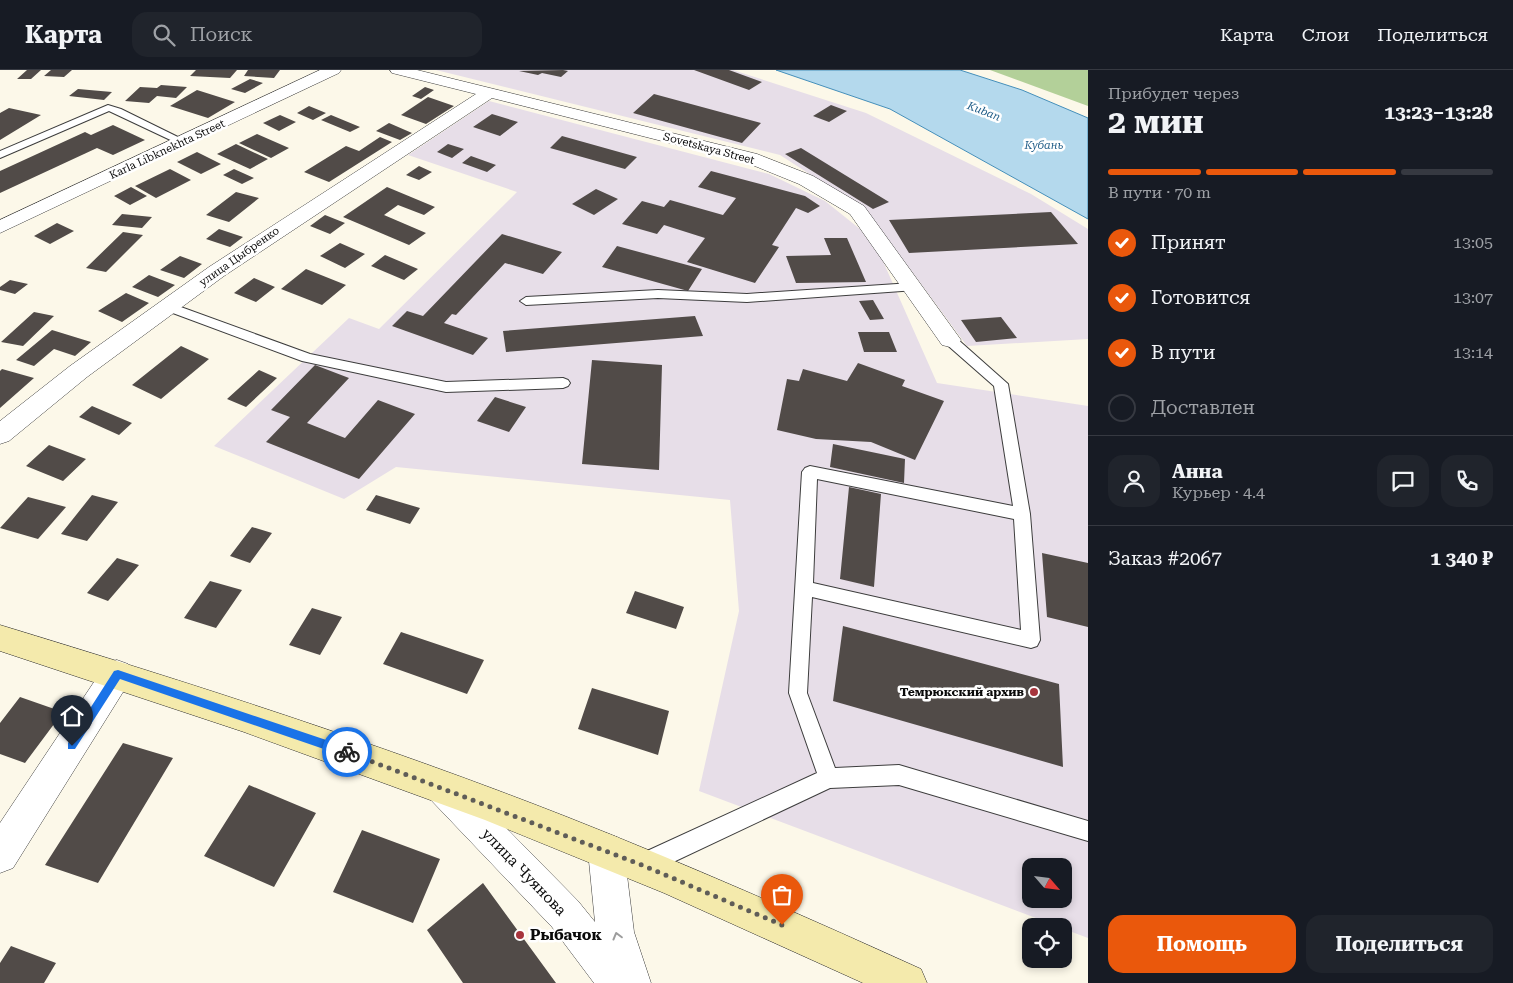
<!DOCTYPE html>
<html lang="ru">
<meta charset="utf-8">
<style>
:root{--surface:#171b24;--page:#20242c;--text:#f1f3f6;--muted:#9ea1a6;--line:#363941;--accent:#ea580c}
body{margin:0;font-family:"Roboto Serif",serif;background:var(--page);color:var(--text);height:100vh;display:flex;flex-direction:column;font-size:19px;white-space:nowrap}
*{box-sizing:border-box;margin:0}
p{font-size:16px;color:var(--muted)}
.icon{flex:none;width:28px;height:28px;fill:none;stroke:currentColor;stroke-width:2;stroke-linecap:round;stroke-linejoin:round}
.map{position:relative;flex:1;overflow:hidden}
.panel{display:flex;flex-direction:column;background:var(--surface);width:425px}
.panel>*{flex:none}
.needle{width:32px;rotate:118deg}
.buttons{position:absolute;left:1022px;top:788px;display:grid;gap:10px}
.buttons a{display:grid;place-items:center;width:50px;height:50px;border-radius:10px;background:var(--surface);box-shadow:0 2px 8px #0003;font-size:25px}
.pin{position:absolute;display:grid;place-items:center;width:42px;height:42px;color:#fff;margin:-51px -21px;border-radius:50% 50% 50% 0;rotate:-45deg;box-shadow:0 0 5px #0007}
.pin .icon{rotate:45deg}
.courier{position:absolute;display:grid;place-items:center;width:50px;height:50px;margin:-25px;border:4px solid #1a73e8;border-radius:50%;background:#fff;color:#222;box-shadow:0 1px 6px #0007}
.head em{font-style:normal;font-weight:700}
.head div{display:flex;flex-direction:column-reverse}
.head{display:flex;align-items:center;justify-content:space-between;height:85px;padding:0 20px}
h1{font-size:32px;font-weight:700;line-height:38px}
.bar{display:grid;grid-template-columns:repeat(4,1fr);gap:8px 5px;align-content:center;height:60px;padding:0 20px}
.bar i{height:6px;border-radius:4px;background:var(--line)}
.bar .on{background:var(--accent)}
.bar p{grid-column:span 4}
.line{display:flex;align-items:center;gap:12px;padding:0 20px;border-top:1px solid var(--line)}
.line div{flex:1}
.round{display:grid;place-items:center;flex:none;width:52px;height:52px;border-radius:15px;background:var(--page)}
ol{padding:0 20px;list-style:none}
li{display:flex;align-items:center;gap:15px;height:55px}
li p{margin-inline-start:auto}
li .icon{padding:5px;border-radius:50%;background:var(--accent);color:#fff;stroke-width:4}
li:last-child{color:var(--muted)}
li i{width:28px;height:28px;border:2px solid var(--line);border-radius:50%}
.button{display:flex;gap:10px;margin-top:auto;padding:10px 20px}
.button a{flex:1;height:58px;border-radius:15px;background:var(--accent);color:#fff;font-size:20px;font-weight:700;line-height:58px;text-align:center}
.button a+a{background:var(--page);color:var(--text)}
header{display:flex;align-items:center;gap:30px;box-sizing:border-box;height:70px;padding:0 25px;background:var(--surface);border-bottom:1px solid var(--line)}
header strong{font-size:24px}
nav{display:flex;gap:28px;margin-inline-start:auto;font-size:18px}
.search{width:350px;height:45px;background:var(--page);display:flex;align-items:center;gap:12px;box-sizing:border-box;padding:0 18px;border-radius:15px;color:var(--muted);font-size:19px}
main{display:flex;flex:1;min-height:0}
.map>svg:first-child{display:block}
</style>
<header>
<strong>Карта</strong>
<div class="search"><svg class="icon" aria-label="search" viewBox="0 0 24 24"><circle cx="10" cy="10" r="6"/><path d="M15 15l6 6"/></svg>Поиск</div>
<nav><a>Карта</a><a>Слои</a><a>Поделиться</a></nav>
</header>
<main>
<div class="map">
<svg width="1088" height="913" viewBox="0 0 1088 913">
<rect width="100%" height="100%" fill="#fcf8e9"/>
<path fill="#e7dee8" fill-rule="evenodd" d="M436,0H733L866,43L1031,124L1088,159V269L967,276L867,141L780,85Z
M489,31L769,104L825,131L860,159L882,189L937,313L1088,336V868L1064,859V856H1057L699,721L739,541L730,430L396,397L344,429L214,376L349,248L379,259L517,122L408,85ZM1031,796H1064V829H1031Z"/>
<path fill="#b3d099" d="M990,0H1088V36Z"/>
<path fill="#b4d9ed" stroke="#458fba" d="M776,0H960L1022,20L1088,48V149L890,39Z"/>
<path fill="#514b48" d="M27,0H41L31,9H17Z
M51,0H72L64,7L44,6Z
M196,0H237L230,8L190,6Z
M248,0H280L274,8L244,6Z
M563,0L568,1L561,7L542,3L538,5L519,1Z
M694,0H729L762,12L749,20Z
M250,9L263,13L245,23L231,19Z
M161,15L187,17L176,28L157,26L149,33L125,31L140,17L157,18Z
M425,17L434,20L421,29L412,26Z
M78,19L112,22L104,30L69,26Z
M197,20L235,32L208,48L170,36Z
M654,24L761,53L742,73L633,43Z
M428,27L454,36L426,54L401,45Z
M831,35L847,41L829,52L813,46Z
M309,36L326,43L313,50L297,43Z
M9,38L41,45L0,70V43Z
M492,44L518,52L500,66L473,57Z
M280,45L296,52L279,61L263,53Z
M331,45L360,57L350,62L321,50Z
M389,53L412,63L400,70L376,61Z
M113,55L145,70L113,85L97,78L0,123V101L85,62L91,65Z
M257,64L289,78L271,88L239,73Z
M562,66L637,87L625,99L550,78Z
M380,67L392,72L329,112L304,102L346,76L359,81Z
M236,74L268,89L250,99L217,84Z
M448,74L464,79L452,88L437,82Z
M801,78L889,132L873,139L785,84Z
M197,82L221,94L201,104L177,92Z
M471,86L496,95L487,102L462,93Z
M419,96L432,102L419,110L406,105Z
M170,99L191,110L156,128L135,116Z
M234,99L254,108L242,114L223,105Z
M711,101L805,126L820,136L808,143L796,138L772,175L779,177L755,213L687,192L705,168L664,155L657,164L622,154L642,131L664,137L670,130L723,145L736,128L698,117Z
M131,117L147,126L130,135L114,126Z
M387,117L435,137L424,145L398,135L384,145L426,163L409,175L343,147Z
M596,119L618,129L594,145L572,134Z
M236,122L259,128L229,152L206,145Z
M1051,142L1078,174L909,183L889,150Z
M122,144L152,147L142,158L112,155Z
M325,145L345,153L330,164L310,156Z
M57,153L74,161L50,174L34,166Z
M219,159L243,167L230,177L206,169Z
M123,162L143,165L106,202L86,198Z
M502,164L562,182L543,204L505,193L456,245L452,244L444,253L488,268L473,285L392,256L407,241L423,246Z
M824,168H847L866,212L796,213L786,186L831,185Z
M340,173L365,184L345,198L320,186Z
M617,176L702,199L688,221L602,197Z
M385,185L418,199L404,210L371,196Z
M180,186L202,194L184,208L160,200Z
M306,199L346,215L322,235L281,219Z
M149,205L175,215L158,227L132,217Z
M254,208L275,217L256,232L234,223Z
M10,210L28,214L15,224L0,220V217Z
M126,223L149,233L122,252L98,241Z
M873,230L884,249L870,250L859,231Z
M34,242L54,246L23,276L1,272Z
M695,246L703,266L506,282L503,261Z
M1001,247L1017,268L976,272L961,250Z
M52,260L91,272L75,286L54,279L34,296L16,290Z
M858,262H889L897,282H864Z
M181,276L209,289L161,329L132,315Z
M592,290L662,295L659,400L582,394Z
M858,293L905,310L902,316L944,331L915,390L871,372L816,369L777,360L787,309L799,311L803,299L847,311Z
M315,295L349,308L307,353L345,368L378,330L415,344L359,409L266,372L290,347L271,340Z
M2,299L34,308L0,338V301Z
M259,300L277,308L246,337L227,329Z
M495,327L526,337L509,362L477,351Z
M92,336L132,353L119,365L79,347Z
M833,374L905,389L904,413L830,397Z
M49,375L86,389L63,411L26,396Z
M849,417L881,424L874,517L840,509Z
M92,425L118,432L87,471L61,464Z
M376,425L420,438L410,454L366,440Z
M28,427L66,437L38,469L0,458Z
M252,457L272,463L250,493L230,486Z
M1042,483L1088,493V557L1047,547Z
M117,488L139,495L108,531L87,523Z
M210,511L242,520L216,558L184,548Z
M635,521L684,537L676,559L626,543Z
M312,538L342,547L320,585L289,575Z
M843,556L1059,614L1063,697L833,631Z
M401,562L484,590L467,624L383,594Z
M592,618L669,641L658,685L578,659Z
M20,627L63,642L25,693L0,684V653Z
M123,673L173,688L98,813L45,795Z
M249,715L316,743L274,817L204,786Z
M362,760L440,789L413,853L333,822Z
M483,813L556,913H463L427,860Z
M11,876L56,893L44,913H0V893Z"/>
<g fill="none" stroke-linecap="round" stroke-linejoin="round">
<g stroke="#3d3d3d" stroke-width="2">
<path id="service" d="M108,35L121,39L188,72L183,75L179,74L109,41L0,88V81Z
M912,213L916,214L918,217L916,220L747,232L658,228L526,235L520,231L526,227L658,220L747,224Z
M167,232L310,284L446,312L563,308L568,310L570,313L568,316L563,318L446,322L302,291L162,239L161,236L162,233Z
M950,266L955,267L1008,314L1030,444L1040,570L1037,576L1031,578L812,527L807,623L835,698L899,695L1088,751V771L899,715L830,718L650,803L642,806L634,803L631,795L634,787L817,703L789,623L802,402L805,398L810,396L1013,436L994,316L945,273L943,270L945,267ZM817,409L1014,449L1021,560L813,513Z"/>
</g>
<g stroke="#3d3d3d" stroke-width="1">
<path id="minor" d="M320,0H341L339,3L0,163V150Z
M390,0H417L757,84L813,106L864,136L961,270L958,275L950,277L942,275L850,144L799,114L745,92L492,28L224,206L87,307L9,371L0,374V351L70,296L209,197L476,24L392,3Z
M117,590L128,594L133,604L128,614L13,798L0,803V753L106,594Z
M443,701L455,706L578,831L595,852L588,781L593,768L606,763L619,768L624,781L634,862L651,913H594L552,857L431,730L426,718L431,706Z"/>
</g>
<g stroke="#2c2c2c" stroke-width="1">
<path id="secondary" d="M0,555C191,613 381,674 567,747C686,794 804,846 921,899L927,913H863L664,823L485,750L244,662L0,581Z"/>
</g>
<use href="#service" fill="#fff" fill-rule="evenodd"/>
<use href="#minor" fill="#fff" fill-rule="evenodd"/>
<use href="#secondary" fill="#f4eaac" fill-rule="evenodd"/>
</g>
<defs><path id="oneway-chevron" d="M-2-3.5L2.5 0L-2 3.5" fill="none" stroke-width="1.6" stroke-linecap="round" stroke-linejoin="round" transform="scale(1.25)"/></defs>
<use stroke="#9d9d9d" href="#oneway-chevron" transform="translate(617 866) rotate(-105)"/>
<path fill="#1a73e8" d="M118,600L347,677L352,682L347,687L120,609L75,679H68V673L114,601Z"/>
<g fill="none" stroke-linecap="round" stroke-linejoin="round">
<path stroke="#5f5d58" stroke-width="5" stroke-dasharray="0 9" d="M347,682L642,795L782,855"/>
</g>
<g fill="#a7353d" stroke="#fff" stroke-width="2">
<circle cx="1034" cy="622" r="5"/>
<circle cx="520" cy="865" r="5"/>
</g>
<g text-anchor="middle" stroke-width="5" stroke-linejoin="round" paint-order="stroke">
<g font-size="11" font-style="italic" fill="#24608a" stroke="#fff">
<text transform="translate(984 41) rotate(21)" y="4">Kuban</text>
<text x="1044" y="79">Кубань</text>
</g>
<g font-size="11" fill="#0a0a0a" stroke="#fff">
<text transform="translate(709 78) rotate(15)" y="4">Sovetskaya Street</text>
<text transform="translate(167 79) rotate(-25)" y="4">Karla Libknekhta Street</text>
<text transform="translate(239 186) rotate(-35)" y="4">улица Цыбренко</text>
</g>
<g font-size="12" font-weight="bold" fill="#0a0a0a" stroke="#fff" text-anchor="end">
<text x="1024" y="626">Темрюкский архив</text>
</g>
<g font-size="15" fill="#0a0a0a" stroke="#fff">
<text transform="translate(524 802) rotate(46)" y="5">улица Чуянова</text>
</g>
<g font-size="15" font-weight="bold" fill="#0a0a0a" stroke="#fff" text-anchor="start">
<text x="530" y="870">Рыбачок</text>
</g>
</g>
</svg>
<div class="buttons">
<a><svg class="needle" viewBox="-14 -14 28 28"><path d="M0-13l5 13h-10z" fill="#e53935"/><path d="M0 13l5-13h-10z" fill="#9ea1a6"/></svg></a>
<a><svg class="icon" aria-label="locate" viewBox="0 0 24 24"><circle cx="12" cy="12" r="6"/><path d="M12 2v4M12 18v4M2 12h4M18 12h4"/></svg></a>
</div>
<div class="pin" style="left:782px;top:855px;background:#ea580c"><svg class="icon" aria-label="bag" viewBox="0 0 24 24"><path d="M5 8h14l-1 12H6zM9 8a3 3 0 0 1 6 0"/></svg></div>
<div class="pin" style="left:72px;top:676px;background:#1f2937"><svg class="icon" aria-label="home" viewBox="0 0 24 24"><path d="M3 11l9-7 9 7M6 9v11h12V9"/></svg></div>
<div class="courier" style="left:347px;top:682px"><svg class="icon" aria-label="bike" viewBox="0 0 24 24"><circle cx="6" cy="16" r="4"/><circle cx="18" cy="16" r="4"/><path d="M6 16l4-8h5l3 8M10 8l3 8H6M13 5h3"/></svg></div>
</div>
<section class="panel">
<div class="head"><div><h1>2 мин</h1><p>Прибудет через</p></div><em>13:23–13:28</em></div>
<div class="bar"><i class="on"></i><i class="on"></i><i class="on"></i><i></i><p>В пути · 70 m</p></div>
<ol>
<li><svg class="icon" aria-label="check" viewBox="0 0 24 24"><path d="M5 12l5 5 9-10"/></svg>Принят<p>13:05</p></li>
<li><svg class="icon" aria-label="check" viewBox="0 0 24 24"><path d="M5 12l5 5 9-10"/></svg>Готовится<p>13:07</p></li>
<li><svg class="icon" aria-label="check" viewBox="0 0 24 24"><path d="M5 12l5 5 9-10"/></svg>В пути<p>13:14</p></li>
<li><i></i>Доставлен</li>
</ol>
<div class="line" style="height:90px"><a class="round"><svg class="icon" aria-label="person" viewBox="0 0 24 24"><circle cx="12" cy="8" r="4"/><path d="M4 21q1-7 8-7t8 7"/></svg></a><div><b>Анна</b><p>Курьер · 4.4</p></div><a class="round"><svg class="icon" aria-label="chat" viewBox="0 0 24 24"><path d="M4 5h16v11H9l-5 4z"/></svg></a><a class="round"><svg class="icon" aria-label="phone" viewBox="0 0 24 24"><path d="M5 4h4l2 5-3 2q2 4 5 5l2-3 5 2v4C11 20 4 13 5 4z"/></svg></a></div>
<div class="line" style="height:65px"><div>Заказ #2067</div><b>1 340 ₽</b></div>
<div class="button"><a>Помощь</a><a>Поделиться</a></div>
</section>
</main>
